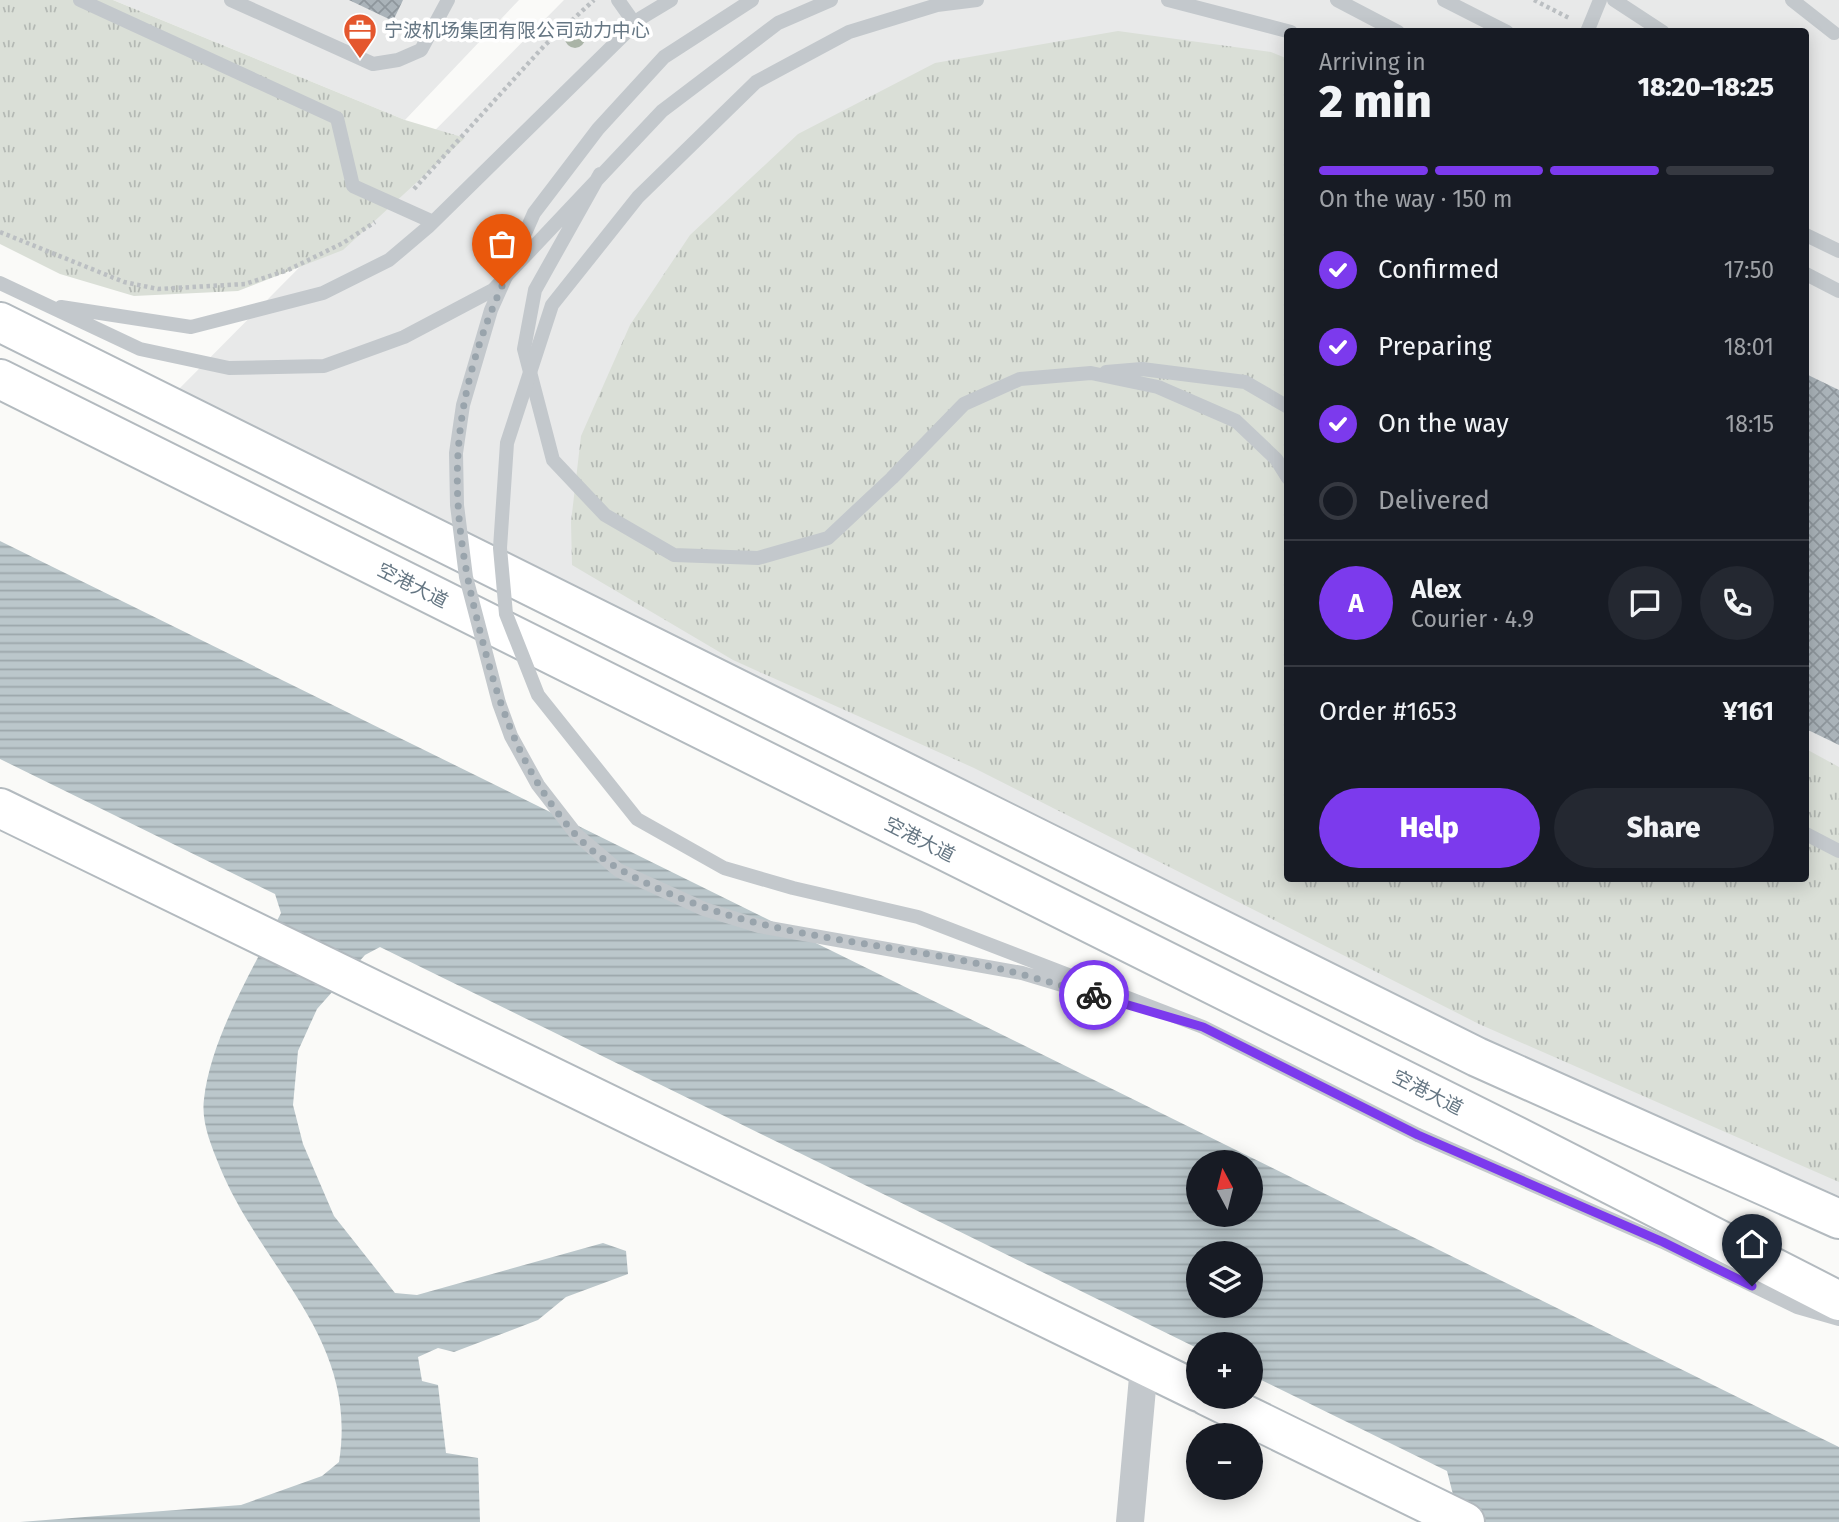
<!DOCTYPE html>
<meta charset="utf-8">
<style>
:root{--surface:#171b24;--page:#242831;--text:#f1f3f6;--muted:#9ea1a6;--line:#363941;--accent:#7c3aed}
body{margin:0;font-family:"Fira Sans","Noto Sans SC",sans-serif;background:var(--page);color:var(--text);height:100vh;display:flex;flex-direction:column;font-size:26px;white-space:nowrap}
*{box-sizing:border-box;margin:0}
p{font-size:23px;color:var(--muted)}
.icon{flex:none;width:38px;height:38px;fill:none;stroke:currentColor;stroke-width:2;stroke-linecap:round;stroke-linejoin:round}
.map{position:relative;flex:1;overflow:hidden}
.side{position:absolute;left:1284px;top:28px;width:525px;height:854px;display:flex;flex-direction:column;background:var(--surface);border-radius:7px;box-shadow:0 4px 18px #0003}
.side>*{flex:none}
.needle{width:46px;rotate:353deg}
.buttons{position:absolute;left:1186px;top:1150px;display:grid;gap:14px}
.buttons a{display:grid;place-items:center;width:77px;height:77px;border-radius:50%;background:var(--surface);box-shadow:0 4px 18px #0003;font-size:35px}
.pin{position:absolute;display:grid;place-items:center;width:60px;height:60px;color:#fff;margin:-72px -30px;border-radius:50% 50% 50% 0;rotate:-45deg;box-shadow:0 0 7px #0007}
.pin .icon{rotate:45deg}
.courier{position:absolute;display:grid;place-items:center;width:70px;height:70px;margin:-35px;border:5px solid #7c3aed;border-radius:50%;background:#fff;color:#222;box-shadow:0 2px 9px #0007}
.overview em{font-style:normal;font-weight:800}
.overview div{display:flex;flex-direction:column-reverse}
.overview{display:flex;align-items:center;justify-content:space-between;height:119px;padding:0 35px}
h1{font-size:46px;font-weight:800;line-height:52px}
.bar{display:grid;grid-template-columns:repeat(4,1fr);gap:10px 7px;align-content:center;height:84px;padding:0 35px}
.bar i{height:9px;border-radius:5px;background:var(--line)}
.bar .active{background:var(--accent)}
.bar p{grid-column:span 4}
.line{display:flex;align-items:center;gap:18px;padding:0 35px;border-top:2px solid var(--line)}
.line div{flex:1}
.round{display:grid;place-items:center;flex:none;width:74px;height:74px;border-radius:37px;background:var(--page)}
ol{padding:0 35px;list-style:none}
li{display:flex;align-items:center;gap:21px;height:77px}
li p{margin-inline-start:auto}
li .icon{padding:7px;border-radius:50%;background:var(--accent);color:#fff;stroke-width:4}
li:last-child{color:var(--muted)}
li i{width:38px;height:38px;border:4px solid var(--line);border-radius:50%}
.primary-button{display:flex;gap:14px;margin-top:auto;padding:14px 35px}
.primary-button a{flex:1;height:80px;border-radius:42px;background:var(--accent);color:#fff;font-size:28px;font-weight:800;line-height:80px;text-align:center}
.primary-button a+a{background:var(--page);color:var(--text)}
.map>svg:first-child{display:block}
</style>
<div class="map">
<svg width="1839" height="1522" viewBox="0 0 1839 1522">
<defs>
<pattern id="grass-tufts" width="24" height="20" patternUnits="userSpaceOnUse" patternTransform="scale(1.75)"><rect width="24" height="20" fill="#dadfd7"/><path d="M3 7l-1-3M5 7V3M7 7l1-3M15 17l-1-3M17 17v-4M19 17l1-3" fill="none" stroke="#b4b9b4"/></pattern>
<pattern id="water-rules" width="6" height="5" patternUnits="userSpaceOnUse" patternTransform="scale(1.75)"><rect width="6" height="5" fill="#bbc7cb"/><path d="M0 2.5h6" fill="none" stroke="#9ca6aa"/></pattern>
<pattern id="building-cross-hatch" width="8" height="8" patternUnits="userSpaceOnUse" patternTransform="scale(1.75)"><rect width="8" height="8" fill="#aab3b9"/><path d="M0 0l8 8M0 8l8-8" fill="none" stroke="#8e969c"/></pattern>
</defs>
<rect width="100%" height="100%" fill="#fafaf8"/>
<path fill="#e8e9e9" fill-rule="evenodd" d="M113,0H519L405,120Z
M564,0H1839V1196L1422,1013L175,393ZM1288,32H1806V878H1288Z"/>
<path fill="url(#grass-tufts)" d="M0,0H113L405,120L465,138L343,250L238,291L134,296L60,274L0,244Z
M1118,31L1271,52L1288,59V878H1806V749L1839,767V1182L1479,1024L974,768L733,660L572,565L571,522L581,436L630,325L690,235L798,134L935,63Z"/>
<path fill="url(#water-rules)" fill-rule="evenodd" d="M0,541L1839,1447V1522H1460L1447,1471L1251,1375V1344H1199V1349L380,947L365,955L317,1009L298,1051L293,1105L303,1144L334,1216L395,1293L417,1295L603,1243L626,1251L628,1274L566,1297L538,1320L454,1352L438,1348L418,1357L422,1381L438,1385L446,1453L478,1458L480,1522H20L241,1505L322,1476L339,1462C359,1337 262,1271 219,1165C211,1145 201,1122 204,1099C211,1037 253,969 281,913L275,894L0,759ZM1199,1162H1251V1214H1199ZM1199,1253H1251V1306H1199Z"/>
<path fill="url(#building-cross-hatch)" d="M349,0H403L393,21Z
M1806,374L1839,390V745L1806,729Z"/>
<g fill="none" stroke-linecap="round" stroke-linejoin="round">
<g stroke="#b3babf" stroke-width="42">
<path id="secondary" d="M0,322L1477,1057L1839,1219
M0,379L1512,1134L1839,1301
M0,808L1199,1392
M1207,1396L1465,1522"/>
</g>
<path stroke="#bbbfc2" stroke-width="4.5" stroke-dasharray="3.5 3.5" stroke-linecap="butt" d="M1534,0L1569,18
M414,189L544,46L594,0
M0,232L124,282L158,289L245,284L288,270L343,243L375,222"/>
<path stroke="#c3c8cc" stroke-width="14" d="M80,0L337,118L353,186L433,222
M231,0L373,64L398,60L421,50L448,0
M618,0L635,24
M1168,0L1291,32
M1337,0L1398,32
M1444,0L1507,32
M1614,0L1663,32
M1792,0L1834,33
M1587,32L1600,0
M600,174L535,290L524,349L553,460L605,515L674,555L758,558L828,538L892,478L964,404L1020,379L1091,373L1158,387L1236,421L1276,459L1288,478
M1806,235L1839,251
M1806,274L1839,291
M0,283L140,349L229,368L324,366L404,337L493,290L662,111L778,23L831,0
M61,307L191,327L323,293L389,260L428,227L641,18L671,0
M1106,372L1142,369L1245,382L1288,407
M1806,834L1839,851
M1418,1135L1663,1242L1797,1307L1839,1319"/>
<path stroke="#c3c8cc" stroke-width="28" d="M1130,1522L1144,1366"/>
<use href="#secondary" stroke="#fff" stroke-width="38"/>
<path stroke="#c3c8cc" stroke-width="14" d="M752,0L664,57L598,129L534,213L491,310L463,405L456,453L457,505L466,577L499,703L511,736L538,785L576,834L618,870L704,909L759,926L1022,973L1109,999
M977,0L937,5L849,32L756,82L638,197L552,305L507,443L500,548L506,614L538,695L637,819L724,868L793,888L918,917L1203,1027L1418,1135"/>
</g>
<circle fill="#aab4a7" cx="575" cy="38" r="10"/>
<g fill="none" stroke-linecap="round" stroke-linejoin="round">
<path stroke="#99a4ac" stroke-width="7" stroke-dasharray="0 12.6" d="M502,286C449,405 446,498 478,623C498,704 519,769 574,833C597,859 628,875 659,889C751,931 841,939 939,956C992,965 1043,980 1094,995"/>
<path stroke="#7c3aed" stroke-width="9" d="M1094,995L1203,1027L1418,1135L1663,1242L1752,1286"/>
</g>
<defs>
<g id="office-pin" transform="scale(1.75)"><path d="M0 17L-7.5 6A9.5 9.5 0 1 1 7.5 6Z" fill="#e4572e" stroke="#fff"/><path d="M-6-3h4V-5.5h4V-3h4V5H-6ZM-1-4.5V-3h2v-1.5ZM-6 0V1H6V0Z" fill="#fff"/></g>
</defs>
<g fill-rule="evenodd">
<use href="#office-pin" x="360" y="30"/>
</g>
<g text-anchor="middle" stroke-width="7" stroke-linejoin="round" paint-order="stroke">
<g font-size="19" fill="#657683" stroke="#fff" text-anchor="start">
<text x="384" y="37">宁波机场集团有限公司动力中心</text>
</g>
<g font-size="19" fill="#657683" stroke="#fff">
<text transform="translate(413 585) rotate(27)" y="7">空港大道</text>
<text transform="translate(920 839) rotate(27)" y="7">空港大道</text>
<text transform="translate(1428 1092) rotate(27)" y="7">空港大道</text>
</g>
</g>
</svg>
<div class="buttons">
<a><svg class="needle" viewBox="-14 -14 28 28"><path d="M0-13l5 13h-10z" fill="#e53935"/><path d="M0 13l5-13h-10z" fill="#9ea1a6"/></svg></a>
<a><svg class="icon" aria-label="layers" viewBox="0 0 24 24"><path d="M12 4l9 5-9 5-9-5zM3 14l9 5 9-5"/></svg></a>
<a>+</a>
<a>−</a>
</div>
<div class="pin" style="left:502px;top:286px;background:#ea580c"><svg class="icon" aria-label="bag" viewBox="0 0 24 24"><path d="M5 8h14l-1 12H6zM9 8a3 3 0 0 1 6 0"/></svg></div>
<div class="pin" style="left:1752px;top:1286px;background:#1f2937"><svg class="icon" aria-label="home" viewBox="0 0 24 24"><path d="M3 11l9-7 9 7M6 9v11h12V9"/></svg></div>
<div class="courier" style="left:1094px;top:995px"><svg class="icon" aria-label="bike" viewBox="0 0 24 24"><circle cx="6" cy="16" r="4"/><circle cx="18" cy="16" r="4"/><path d="M6 16l4-8h5l3 8M10 8l3 8H6M13 5h3"/></svg></div>
<section class="side">
<div class="overview"><div><h1>2 min</h1><p>Arriving in</p></div><em>18:20–18:25</em></div>
<div class="bar"><i class="active"></i><i class="active"></i><i class="active"></i><i></i><p>On the way · 150 m</p></div>
<ol>
<li><svg class="icon" aria-label="check" viewBox="0 0 24 24"><path d="M5 12l5 5 9-10"/></svg>Confirmed<p>17:50</p></li>
<li><svg class="icon" aria-label="check" viewBox="0 0 24 24"><path d="M5 12l5 5 9-10"/></svg>Preparing<p>18:01</p></li>
<li><svg class="icon" aria-label="check" viewBox="0 0 24 24"><path d="M5 12l5 5 9-10"/></svg>On the way<p>18:15</p></li>
<li><i></i>Delivered</li>
</ol>
<div class="line" style="height:126px"><b class="round" style="background:var(--accent);color:#fff">A</b><div><b>Alex</b><p>Courier · 4.9</p></div><a class="round"><svg class="icon" aria-label="chat" viewBox="0 0 24 24"><path d="M4 5h16v11H9l-5 4z"/></svg></a><a class="round"><svg class="icon" aria-label="phone" viewBox="0 0 24 24"><path d="M5 4h4l2 5-3 2q2 4 5 5l2-3 5 2v4C11 20 4 13 5 4z"/></svg></a></div>
<div class="line" style="height:91px"><div>Order #1653</div><b>¥161</b></div>
<div class="primary-button"><a>Help</a><a>Share</a></div>
</section>
</div>
